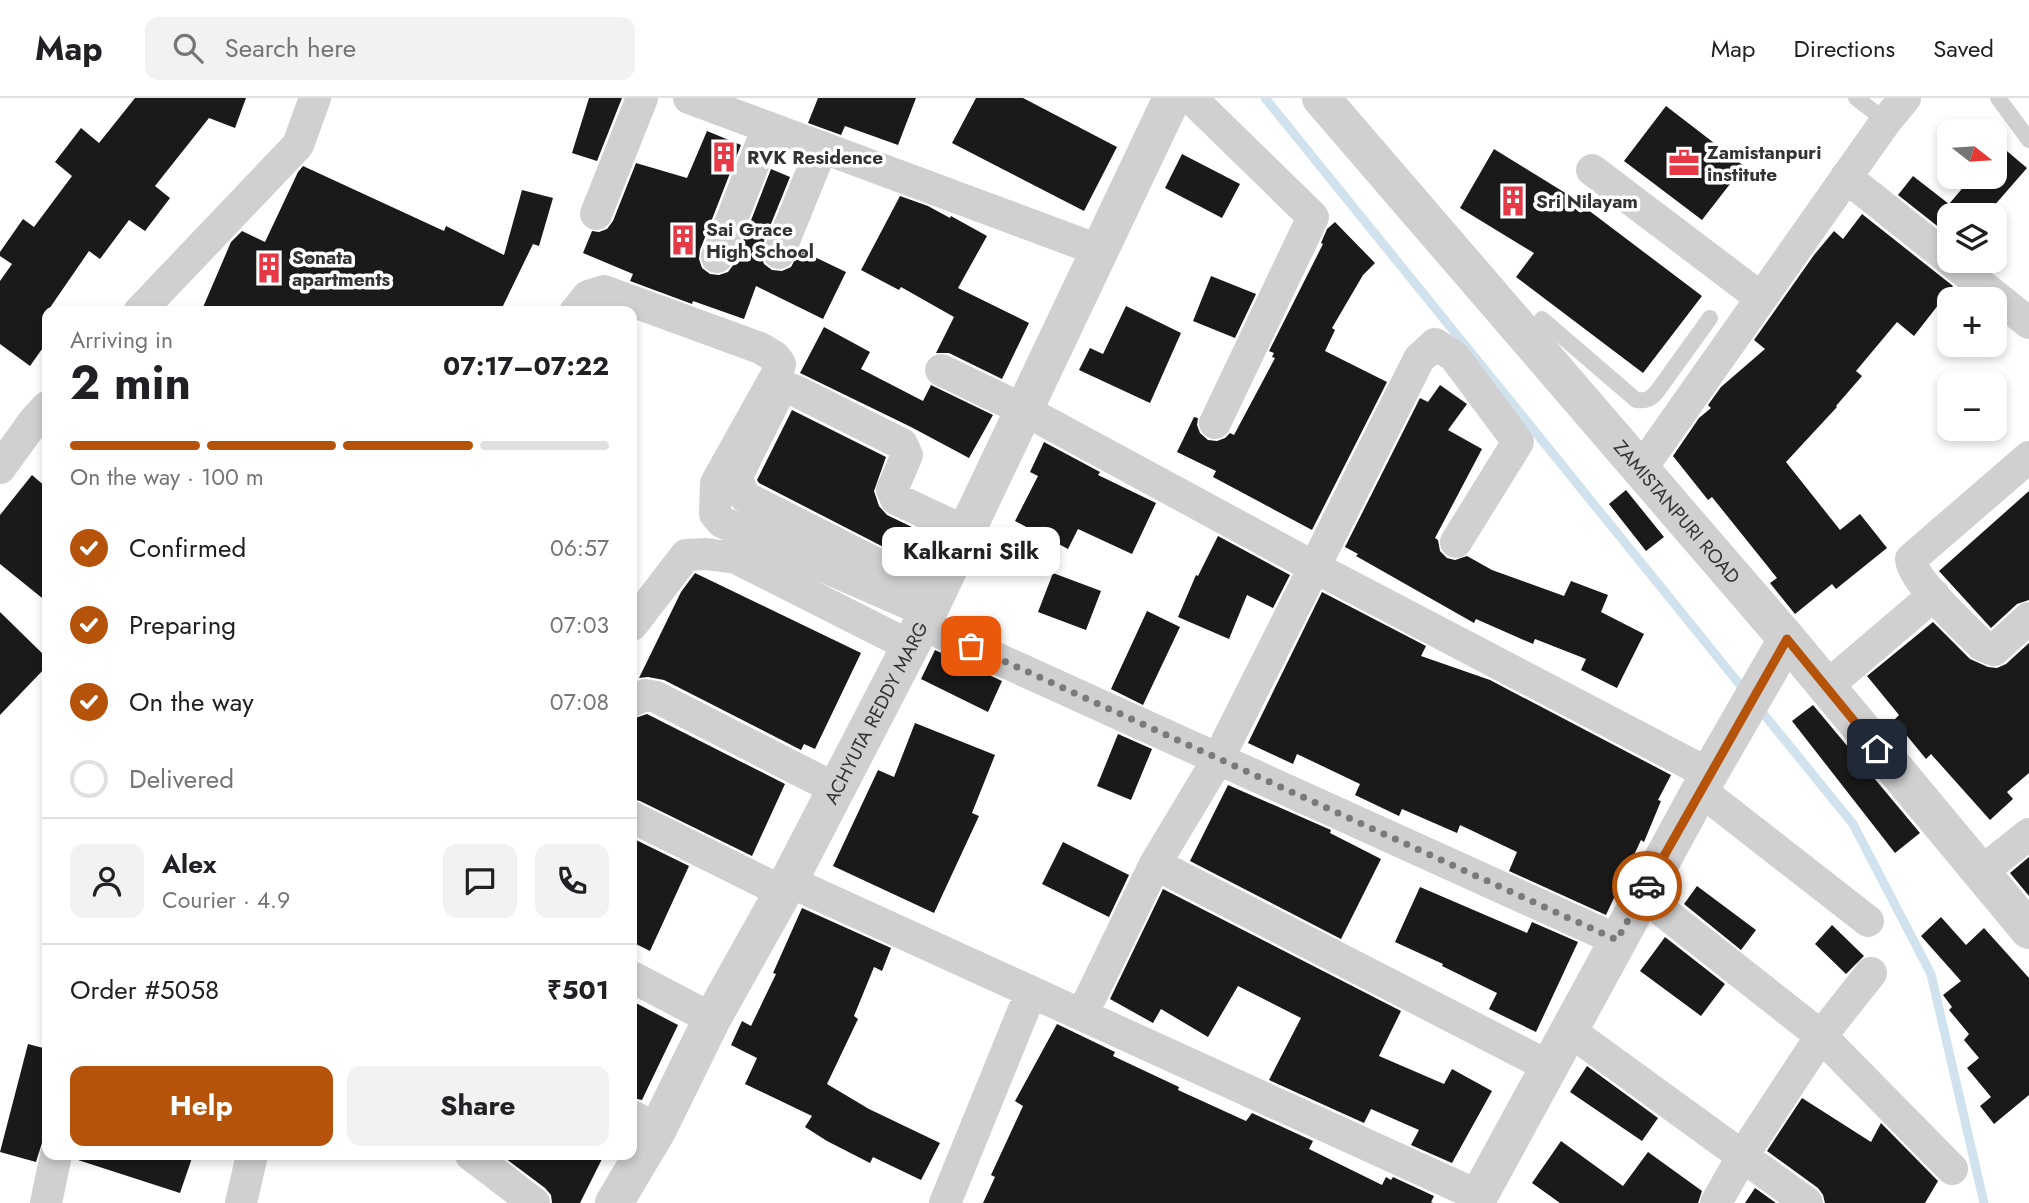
<!DOCTYPE html>
<meta charset="utf-8">
<style>
:root{--surface:#fff;--page:#f2f2f2;--text:#202124;--muted:#757577;--line:#e0e0e0;--accent:#b45309}
body{margin:0;font-family:Jost,sans-serif;background:var(--page);color:var(--text);height:100vh;display:flex;flex-direction:column;font-size:26px;white-space:nowrap}
*{box-sizing:border-box;margin:0}
p{font-size:23px;color:var(--muted)}
.icon{flex:none;width:38px;height:38px;fill:none;stroke:currentColor;stroke-width:2;stroke-linecap:round;stroke-linejoin:round}
.map{position:relative;flex:1;overflow:hidden}
.details{position:absolute;left:42px;top:208px;width:595px;height:854px;display:flex;flex-direction:column;background:var(--surface);border-radius:14px;box-shadow:0 4px 10px #0003}
.details>*{flex:none}
.needle{width:46px;rotate:107deg}
.buttons{position:absolute;left:1937px;top:21px;display:grid;gap:14px}
.buttons a{display:grid;place-items:center;width:70px;height:70px;border-radius:14px;background:var(--surface);box-shadow:0 4px 10px #0003;font-size:35px}
.pin{position:absolute;display:grid;place-items:center;width:60px;height:60px;color:#fff;margin:-30px;border-radius:14px;box-shadow:0 4px 10px #0006}
.courier{position:absolute;display:grid;place-items:center;width:70px;height:70px;margin:-35px;border:5px solid #b45309;border-radius:50%;background:#fff;color:#222;box-shadow:0 2px 9px #0007}
.bubble{position:absolute;height:49px;border-radius:14px;background:var(--surface);box-shadow:0 4px 10px #0003;font-size:23px;font-weight:700;line-height:49px;text-align:center}
.summary em{font-style:normal;font-weight:700}
.summary div{display:flex;flex-direction:column-reverse}
.summary{display:flex;align-items:center;justify-content:space-between;height:119px;padding:0 28px}
h1{font-size:46px;font-weight:700;line-height:52px}
.bar{display:grid;grid-template-columns:repeat(4,1fr);gap:10px 7px;align-content:center;height:84px;padding:0 28px}
.bar i{height:9px;border-radius:5px;background:var(--line)}
.bar .current{background:var(--accent)}
.bar p{grid-column:span 4}
.line{display:flex;align-items:center;gap:18px;padding:0 28px;border-top:2px solid var(--line)}
.line div{flex:1}
.round{display:grid;place-items:center;flex:none;width:74px;height:74px;border-radius:14px;background:var(--page)}
ol{padding:0 28px;list-style:none}
li{display:flex;align-items:center;gap:21px;height:77px}
li p{margin-inline-start:auto}
li .icon{padding:7px;border-radius:50%;background:var(--accent);color:#fff;stroke-width:4}
li:last-child{color:var(--muted)}
li i{width:38px;height:38px;border:4px solid var(--line);border-radius:50%}
.primary-button{display:flex;gap:14px;margin-top:auto;padding:14px 28px}
.primary-button a{flex:1;height:80px;border-radius:14px;background:var(--accent);color:#fff;font-size:28px;font-weight:700;line-height:80px;text-align:center}
.primary-button a+a{background:var(--page);color:var(--text)}
header{display:flex;align-items:center;gap:42px;box-sizing:border-box;height:98px;padding:0 35px;background:var(--surface);border-bottom:2px solid var(--line)}
header strong{font-size:33px}
nav{display:flex;gap:38px;margin-inline-start:auto;font-size:24px}
.search{width:490px;height:63px;background:var(--page);display:flex;align-items:center;gap:18px;box-sizing:border-box;padding:0 24px;border-radius:14px;color:var(--muted);font-size:26px}
.map>svg:first-child{display:block}
</style>
<header>
<strong>Map</strong>
<div class="search"><svg class="icon" aria-label="search" viewBox="0 0 24 24"><circle cx="10" cy="10" r="6"/><path d="M15 15l6 6"/></svg>Search here</div>
<nav><a>Map</a><a>Directions</a><a>Saved</a></nav>
</header>
<div class="map">
<svg width="2029" height="1105" viewBox="0 0 2029 1105">
<rect width="100%" height="100%" fill="#fff"/>
<g fill="none" stroke-linecap="round" stroke-linejoin="round">
<path stroke="#cfe2ee" stroke-width="9" d="M1265,0L1745,593
M1758,609L1853,726L1931,876L1984,1105"/>
</g>
<path fill="#1a1a1a" d="M135,0H246L235,30L209,20L155,88L170,100L145,133L129,122L100,161L89,153L47,214V244L30,268L0,246V183L12,166L0,158V154L23,121L34,129L72,78L55,64L81,30L99,45Z
M589,0H622L597,63L572,55Z
M818,0H916L898,47L845,28L841,37L808,25Z
M976,0H1023L1117,49L1084,113L952,45Z
M1666,8L1744,68L1702,122L1624,63Z
M707,33L741,47L700,152L699,161L702,170L710,176L719,177L728,174L734,166L771,71L790,79L762,148L761,158L764,166L772,172L782,173L791,169L800,152L846,174L823,221L756,188L744,221L693,203L692,206L630,183L633,176L583,155L592,133L599,134L607,131L613,123L636,65L687,80Z
M1995,43L2027,70L1986,117H1950V138L1898,97L1913,78L1949,106L1972,79H1995Z
M1494,51L1567,96L1702,198L1643,275L1516,179L1534,155L1460,110Z
M1182,56L1240,86L1222,120L1165,90Z
M303,68L444,133L446,128L504,157L522,92L553,100L539,148L533,146L500,214H201L231,144L242,133L265,144L298,74Z
M900,98L928,108L950,120L951,118L987,138L958,190L1029,225L1002,281L949,255H936L954,219L901,189L899,192L861,172Z
M1862,116L1953,188L1914,238L1897,224L1856,273L1862,278L1836,308L1837,309L1786,364L1840,432L1860,416L1887,450L1836,491L1832,486L1795,516L1770,485L1777,480L1712,399L1708,402L1673,358L1699,320L1711,310L1708,307L1721,289L1765,251L1754,242L1814,157L1834,133L1843,141Z
M1335,124L1375,165L1363,177L1332,230L1335,232L1325,253L1387,284L1312,432L1213,379L1216,373L1177,354L1194,319L1198,320L1197,327L1200,335L1208,342L1217,343L1225,340L1230,335L1234,337L1275,260L1272,259L1274,255L1269,253L1323,146L1321,145L1327,131Z
M1211,178L1256,196L1235,240L1193,223Z
M1126,208L1181,235L1150,305L1079,272L1090,250L1103,256Z
M824,229L870,254L861,271L923,303L931,287L993,317L969,360L911,329L800,275Z
M1440,287L1467,306L1448,332L1482,351L1435,440L1438,442L1440,453L1447,460L1455,462L1467,458L1492,472L1564,498L1571,483L1608,497L1601,514L1644,536L1617,590L1581,572L1586,561L1535,541L1533,546L1476,521L1474,525L1356,458L1358,456L1345,449L1420,300L1428,304Z
M792,312L886,359L874,393L879,408L887,417L914,430L901,458L759,385L757,382Z
M1044,344L1100,374L1098,377L1156,405L1132,456L1078,431L1068,451L1015,423L1038,378L1030,374Z
M32,377L47,390V504L0,466V417Z
M1626,392L1664,439L1646,453L1609,406Z
M2029,393V502L2017,506L1991,530L1939,473Z
M1218,438L1290,477L1273,510L1247,497L1229,541L1178,519L1196,477L1198,478Z
M695,475L861,555L815,651L804,646L801,652L664,582L648,579L639,580L681,494Z
M1053,475L1101,493L1086,532L1038,514Z
M1322,494L1426,548L1421,558L1490,582L1671,677L1658,702L1661,703L1644,744L1641,742L1606,817L1509,773L1517,754L1460,727L1457,735L1402,711L1399,718L1355,697L1360,686L1297,656L1293,666L1248,645Z
M1147,513L1180,529L1143,607L1111,591Z
M0,514L47,560V568L0,617Z
M1933,524L1970,561L1988,569L1997,570L2006,566L2029,545V675L2007,694L2013,701L1990,722L1931,656L1926,661L1894,622L1899,617L1867,578Z
M935,552L1002,583L988,614L921,581Z
M1813,607L1920,735L1895,755L1792,623Z
M647,616L785,686L752,758L640,703L632,701V621Z
M915,625L995,657L972,715L979,718L934,815L833,768L878,672L894,679Z
M1118,636L1152,651L1131,702L1097,688Z
M1228,687L1331,732L1330,735L1381,761L1341,841L1190,763Z
M636,742L689,768L650,853L632,844V752Z
M1063,744L1129,777L1109,819L1042,786Z
M2029,759V798L2010,775Z
M1697,788L1756,832L1741,852L1684,806Z
M1420,789L1527,835L1532,824L1578,844L1536,934L1489,911L1497,895L1442,868L1443,866L1395,844Z
M1163,791L1401,913L1379,958L1444,986L1452,971L1492,993L1452,1065L1411,1047L1419,1032L1371,1011L1364,1025L1269,982L1301,920L1238,888L1208,939L1161,911L1153,925L1110,901Z
M802,810L891,850L882,873L874,869L854,918L858,921L827,986L869,1011L940,1045L921,1082L873,1059L870,1065L827,1043L805,1029L812,1018L745,986L757,960L731,947L742,923L751,928L776,876L773,875Z
M1941,819L1966,847L1984,830L2029,880V997L1994,1026L1980,1008L1991,999L1967,970L1979,960L1964,942L1969,936L1949,912L1952,909L1943,897L1961,883L1921,838Z
M1832,827L1864,858L1846,876L1815,846Z
M1665,839L1725,886L1701,918L1640,873Z
M632,903L678,927L642,1002L632,1000Z
M1057,926L1115,954L1113,958L1179,989L1178,992L1246,1023L1252,1015L1313,1043L1309,1051L1382,1087L1386,1079L1391,1082L1393,1079L1434,1098L1431,1104L1433,1105H983L995,1079L991,1077L1023,1008L1015,1003Z
M28,946L47,951V1041L42,1045L36,1064L0,1054Z
M1587,968L1658,1020L1642,1043L1570,994Z
M1802,1000L1871,1044L1881,1025L1938,1083L1925,1105H1825L1823,1097L1818,1090L1767,1053Z
M1561,1043L1623,1088L1648,1054L1702,1093L1698,1105H1560L1532,1085Z
M79,1057H193L180,1095L78,1062Z
M501,1057H604L580,1105H552L551,1097L545,1090Z
M1755,1090L1776,1105H1745Z"/>
<g fill="none" stroke-linecap="round" stroke-linejoin="round">
<path stroke="#d0d0d0" stroke-width="16" d="M1856,0L1886,23
M1998,0L2029,42
M1542,221L1636,302C1645,303 1649,302 1656,295L1710,220"/>
<path stroke="#d0d0d0" stroke-width="32" d="M689,0L1101,153
M1191,0L1313,119L1215,325
M1592,72L1761,200
M1846,79L1950,162
M596,116L642,0
M779,155L822,49
M717,159L768,29
M1951,163L2029,225
M139,214L298,47L315,0
M575,214L588,198L604,193L760,250L775,259L780,266L777,276L716,385L715,416L722,424L928,514
M941,272L1024,312L1314,469L1709,676
M2029,359L1911,461C1912,483 1966,530 1983,548L1994,552L2029,520
M0,370L34,323L47,309
M1641,371L1886,23L1905,0
M910,483L939,421
M932,494L745,399L737,382L739,374L778,296L788,290L798,294L902,346L907,357L892,392L896,401L966,434
M921,526L1617,842
M632,527L686,457L706,456L736,460L910,548
M1826,589L1934,497
M632,603L645,597L656,599L836,691
M1700,692L1868,823
M632,719L783,794
M1155,766L1550,969
M1980,775L2029,736
M788,783L1479,1098
M1642,797L1821,938L1952,1071
M632,879L712,921
M1082,917L1155,766L1218,661L1419,261L1435,246L1454,258L1518,344L1456,444
M1570,933L1807,1105
M632,1018L658,1031
M471,1057L534,1105
M46,1105L56,1057
M241,1105L252,1057
M945,1105L1031,894
M1716,1105L1743,1057L1821,938L1871,875"/>
<g stroke="#d0d0d0" stroke-width="38">
<path id="s1" d="M1321,0L1787,541L2029,832"/>
<path id="s2" d="M614,1105L658,1031L712,921L783,794L928,514L1172,0"/>
<path d="M1475,1105L1709,676L1787,541"/>
</g>
</g>
<g fill="none" stroke-linecap="round" stroke-linejoin="round">
<path stroke="#7a7a7a" stroke-width="7" stroke-dasharray="0 12.6" d="M971,548L1617,842L1647,788"/>
<path stroke="#b45309" stroke-width="9" d="M1647,788L1787,541L1877,651"/>
</g>
<defs>
<g id="building-bare" transform="scale(2.415)"><path d="M-4-6H4V6H1V3H-1V6H-4ZM-2.5-4.3h1.7v1.8h-1.7ZM.8-4.3h1.7v1.8H.8ZM-2.5-1h1.7V.8h-1.7ZM.8-1h1.7V.8H.8Z" fill="#e63946" stroke="#fff" stroke-width="2.5" paint-order="stroke"/></g>
<g id="office-bare" transform="scale(2.415)"><path d="M-6-3h4V-5.5h4V-3h4V5H-6ZM-1-4.5V-3h2v-1.5ZM-6 0V1H6V0Z" fill="#e63946" stroke="#fff" stroke-width="2.5" paint-order="stroke"/></g>
</defs>
<g fill-rule="evenodd">
<use href="#building-bare" x="724" y="59"/>
<use href="#office-bare" x="1684" y="65"/>
<use href="#building-bare" x="1513" y="103"/>
<use href="#building-bare" x="683" y="142"/>
<use href="#building-bare" x="269" y="170"/>
</g>
<g text-anchor="middle" stroke-width="7" stroke-linejoin="round" paint-order="stroke">
<g font-size="19" font-weight="bold" fill="#333" stroke="#fff" text-anchor="start">
<text x="1707" y="61">Zamistanpuri<tspan x="1707" dy="22">institute</tspan></text>
<text x="747" y="66">RVK Residence</text>
<text x="1536" y="110">Sri Nilayam</text>
<text x="706" y="138">Sai Grace<tspan x="706" dy="22">High School</tspan></text>
<text x="292" y="166">Sonata<tspan x="292" dy="22">apartments</tspan></text>
</g>
<g font-size="19" fill="#333" stroke="#fff">
<text dy="7" stroke="none"><textPath href="#s1" startOffset="546">ZAMISTANPURI ROAD</textPath></text>
<text dy="7" stroke="none"><textPath href="#s2" startOffset="556">ACHYUTA REDDY MARG</textPath></text>
</g>
</g>
</svg>
<div class="buttons">
<a><svg class="needle" viewBox="-14 -14 28 28"><path d="M0-13l5 13h-10z" fill="#e53935"/><path d="M0 13l5-13h-10z" fill="#757577"/></svg></a>
<a><svg class="icon" aria-label="layers" viewBox="0 0 24 24"><path d="M12 4l9 5-9 5-9-5zM3 14l9 5 9-5"/></svg></a>
<a>+</a>
<a>−</a>
</div>
<div class="pin" style="left:971px;top:548px;background:#ea580c"><svg class="icon" aria-label="bag" viewBox="0 0 24 24"><path d="M5 8h14l-1 12H6zM9 8a3 3 0 0 1 6 0"/></svg></div>
<div class="pin" style="left:1877px;top:651px;background:#1f2937"><svg class="icon" aria-label="home" viewBox="0 0 24 24"><path d="M3 11l9-7 9 7M6 9v11h12V9"/></svg></div>
<div class="courier" style="left:1647px;top:788px"><svg class="icon" aria-label="car" viewBox="0 0 24 24"><path d="M5 17H2v-5l4-1 3-4h7l3 4 3 1v5h-3M9 17h6M6 11h13"/><circle cx="7" cy="17" r="2"/><circle cx="17" cy="17" r="2"/></svg></div>
<div class="bubble" style="left:882px;top:429px;width:178px">Kalkarni Silk</div>
<section class="details">
<div class="summary"><div><h1>2 min</h1><p>Arriving in</p></div><em>07:17–07:22</em></div>
<div class="bar"><i class="current"></i><i class="current"></i><i class="current"></i><i></i><p>On the way · 100 m</p></div>
<ol>
<li><svg class="icon" aria-label="check" viewBox="0 0 24 24"><path d="M5 12l5 5 9-10"/></svg>Confirmed<p>06:57</p></li>
<li><svg class="icon" aria-label="check" viewBox="0 0 24 24"><path d="M5 12l5 5 9-10"/></svg>Preparing<p>07:03</p></li>
<li><svg class="icon" aria-label="check" viewBox="0 0 24 24"><path d="M5 12l5 5 9-10"/></svg>On the way<p>07:08</p></li>
<li><i></i>Delivered</li>
</ol>
<div class="line" style="height:126px"><a class="round"><svg class="icon" aria-label="person" viewBox="0 0 24 24"><circle cx="12" cy="8" r="4"/><path d="M4 21q1-7 8-7t8 7"/></svg></a><div><b>Alex</b><p>Courier · 4.9</p></div><a class="round"><svg class="icon" aria-label="chat" viewBox="0 0 24 24"><path d="M4 5h16v11H9l-5 4z"/></svg></a><a class="round"><svg class="icon" aria-label="phone" viewBox="0 0 24 24"><path d="M5 4h4l2 5-3 2q2 4 5 5l2-3 5 2v4C11 20 4 13 5 4z"/></svg></a></div>
<div class="line" style="height:91px"><div>Order #5058</div><b>₹501</b></div>
<div class="primary-button"><a>Help</a><a>Share</a></div>
</section>
</div>
